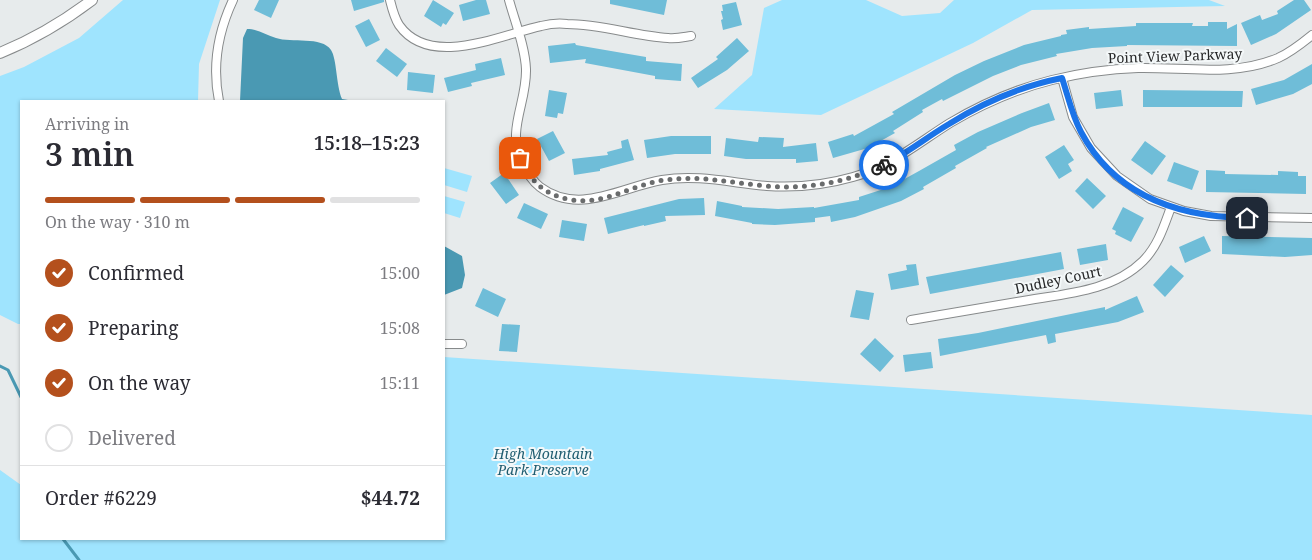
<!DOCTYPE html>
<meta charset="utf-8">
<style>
:root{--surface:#fff;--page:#f7f7f7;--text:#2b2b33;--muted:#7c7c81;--line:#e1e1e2;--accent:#b4501d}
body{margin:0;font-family:"Noto Serif",serif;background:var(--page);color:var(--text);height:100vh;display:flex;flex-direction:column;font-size:19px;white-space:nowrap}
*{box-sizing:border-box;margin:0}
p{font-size:16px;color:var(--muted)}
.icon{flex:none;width:28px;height:28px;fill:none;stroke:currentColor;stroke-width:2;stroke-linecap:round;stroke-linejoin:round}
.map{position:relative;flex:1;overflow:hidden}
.side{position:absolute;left:20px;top:100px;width:425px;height:440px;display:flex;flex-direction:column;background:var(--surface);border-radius:0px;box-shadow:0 1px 4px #0004}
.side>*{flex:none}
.pin{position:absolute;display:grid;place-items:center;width:42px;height:42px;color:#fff;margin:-21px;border-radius:10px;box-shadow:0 2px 8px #0006}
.courier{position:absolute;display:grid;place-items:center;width:50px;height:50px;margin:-25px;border:4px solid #1a73e8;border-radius:50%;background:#fff;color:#222;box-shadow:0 1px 6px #0007}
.head em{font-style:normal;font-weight:600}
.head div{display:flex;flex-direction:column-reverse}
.head{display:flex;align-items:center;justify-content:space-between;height:85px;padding:0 25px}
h1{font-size:32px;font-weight:600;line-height:38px}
.bar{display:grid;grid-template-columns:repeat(4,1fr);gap:8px 5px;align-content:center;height:60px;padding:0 25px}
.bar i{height:6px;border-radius:4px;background:var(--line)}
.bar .selected{background:var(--accent)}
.bar p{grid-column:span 4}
.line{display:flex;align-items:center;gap:12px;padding:0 25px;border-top:1px solid var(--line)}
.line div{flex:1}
ol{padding:0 25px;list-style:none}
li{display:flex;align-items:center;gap:15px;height:55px}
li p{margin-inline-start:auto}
li .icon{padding:5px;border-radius:50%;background:var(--accent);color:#fff;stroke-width:4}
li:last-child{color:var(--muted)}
li i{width:28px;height:28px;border:2px solid var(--line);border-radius:50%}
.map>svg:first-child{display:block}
</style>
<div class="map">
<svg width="1312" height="560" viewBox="0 0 1312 560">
<rect width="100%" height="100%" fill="#e7ebec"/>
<path fill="#9fe4fe" d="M123,0H220L199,64L198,101H21V324H18L0,315V76L24,67L79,38Z
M782,0H866L902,16L940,13L954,0H1209L1225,6L1032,10L973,43L821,115L714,109L752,75L764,8Z
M444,168L472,176L467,192L444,185Z
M444,196L465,202L460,218L444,213Z
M444,357L1312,415V560H0V470L21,485V539H444Z"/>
<path fill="#4a99b3" d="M247,29C258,29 266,35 276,38C291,43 322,36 331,50C337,59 336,85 342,99L354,101H240L243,38Z
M444,246L462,256L465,275L462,288L444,295Z"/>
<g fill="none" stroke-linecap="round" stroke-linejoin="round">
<path stroke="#4a99b3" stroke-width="3" d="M0,366L8,370L21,397
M63,539L79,560"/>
</g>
<path fill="#6fbdd8" d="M259,0H279L271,18L254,10Z
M351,0H384V2L354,11Z
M433,0L454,13L446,25L443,23L441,27L424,16Z
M476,0H486L490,14L463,21L459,5Z
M610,0H667L664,15L610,4Z
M1294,0H1304L1311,10L1276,34L1251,45L1241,23L1260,15L1262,20L1278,14L1277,11Z
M736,2L742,25L723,30L721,20L723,19L721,11H723L722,5Z
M369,19L380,40L366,47L355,26Z
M1208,22H1227V29L1237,24V46L1127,45V46L1092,48L1056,54L1057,56L1021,65L993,76L943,101L942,99L922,110L923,112L893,131L895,133L868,148L833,158L828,142L853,134L854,136L894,114L892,112L955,75L984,61L1024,45L1061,36V35L1067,34L1066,30L1089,27V29L1136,26V23H1193L1192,26H1208Z
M737,38L749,51L727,70L698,88L691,78L718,59L716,57Z
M575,43L576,45L646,57V61L682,64L681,81L655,79V76L585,63L586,59L550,63L548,46Z
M386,48L407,64L397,77L376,61Z
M501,58L505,75L471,83L472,86L448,92L444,78L476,70L475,64Z
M1312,64V84L1293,94L1256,105L1251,89L1284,80Z
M408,72L435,75L433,93L407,90Z
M549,90L567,93L563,114L558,113L557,118L545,116Z
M1121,90L1123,106L1096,109L1094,93Z
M1143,90L1243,91L1242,107H1143Z
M1049,103L1055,120L1031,127L986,147L987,148L955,166L956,168L923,187L924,189L901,201L855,217L831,222L830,216L815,218V222L775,225L752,224V223L715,216L717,201L742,206V207L778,209L814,207V208L859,200V197L890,187L919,171L956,150L954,145L978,132L1022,113Z
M553,131L565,153L549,161L537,139Z
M671,136H711V154H675L647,158L644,140Z
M759,137L784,138L783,147L816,143L818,161L796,163V159H746L724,156L726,138L758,142Z
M628,139L634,160L600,169V171L574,175L572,159L608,155L607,152L622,148L621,141Z
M1145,141L1166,156L1152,175L1131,160Z
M1064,145L1074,160L1068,164L1072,171L1059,179L1045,157Z
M1174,162L1199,171L1192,190L1167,181Z
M1206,170L1225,171V174L1278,175V171L1298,172V176H1306V194L1206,192Z
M504,173L519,195L506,204L490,183Z
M1087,178L1106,196L1093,209L1075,191Z
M704,198L705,215L665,216L666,221L644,226V225L608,234L604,218L679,199Z
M524,203L548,214L541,229L517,218Z
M1123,207L1144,218L1131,242L1115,234L1116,231L1112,229Z
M562,220L587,224L584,241L559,237Z
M1204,236L1211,251L1185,263L1179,247Z
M1222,236L1312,238V255L1285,257L1222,254Z
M1106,244L1108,260L1080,265L1077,249Z
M1061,252L1064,269L930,294L926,277Z
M916,264L919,285L891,290L888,274L907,270L906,265Z
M1171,265L1184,276L1165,297L1153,285Z
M483,288L506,299L498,317L475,306Z
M856,290L874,293L869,320L850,317Z
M1137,296L1144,312L1118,322L1055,334L1056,342L1048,344L1046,335L940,356L938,339L978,333L1105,307V310Z
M502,324L520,325L517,352L499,351Z
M875,338L894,356L880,372L860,354Z
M931,352L933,368L905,372L903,355Z"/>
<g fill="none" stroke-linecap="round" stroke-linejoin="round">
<g stroke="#878a8b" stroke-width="10">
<path id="minor" d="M390,0C392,8 394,17 399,25C430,69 500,35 541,26C549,24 559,23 567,24C601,24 635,36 668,38C676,39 684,37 691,36
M509,0C515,22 525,46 526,69C527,103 506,130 522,163C527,172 532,181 540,187C579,216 621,187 662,180C698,174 732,183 767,186C796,188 825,185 853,177C890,167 918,143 950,123C982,104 1016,89 1052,80C1080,73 1109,69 1138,68C1184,67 1234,77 1278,58C1291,52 1301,44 1312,35
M1062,78L1073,117L1091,148L1117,176L1150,199L1184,211L1211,216L1312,218
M219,101C212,66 218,32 233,0
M911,320C947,314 982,308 1017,302C1059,294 1111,293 1143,261C1158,246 1164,226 1171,207
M444,344H462"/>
</g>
<g stroke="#878a8b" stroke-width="12">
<path id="secondary" d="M0,53C34,39 63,22 92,0"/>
</g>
<use href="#minor" stroke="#fff" stroke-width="8"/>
<use href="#secondary" stroke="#fff" stroke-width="10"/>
</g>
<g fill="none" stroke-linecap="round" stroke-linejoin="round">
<path stroke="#6a6c6d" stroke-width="5" stroke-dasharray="0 9" d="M520,158C531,182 545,196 573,200C604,205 634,184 665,180C700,175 732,183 766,186C806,190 848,182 884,165"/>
<path stroke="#1a73e8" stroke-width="6" d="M884,165C907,153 927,137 949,124C984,102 1022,86 1062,78C1068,96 1072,115 1081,132C1115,196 1179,217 1247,218"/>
</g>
<g text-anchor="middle" stroke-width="4" stroke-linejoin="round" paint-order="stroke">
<g font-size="14" fill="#262728" stroke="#f4f8f9">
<text transform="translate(1175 56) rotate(-2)" y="5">Point View Parkway</text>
<text transform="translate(1058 280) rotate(-12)" y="5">Dudley Court</text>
</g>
<g font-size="14" font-style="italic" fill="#1f5d71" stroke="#f4f8f9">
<text x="543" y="459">High Mountain<tspan x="543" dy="16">Park Preserve</tspan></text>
</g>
</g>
</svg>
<div class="pin" style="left:520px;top:158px;background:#ea580c"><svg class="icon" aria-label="bag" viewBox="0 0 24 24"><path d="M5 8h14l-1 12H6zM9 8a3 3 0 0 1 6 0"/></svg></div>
<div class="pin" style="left:1247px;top:218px;background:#1f2937"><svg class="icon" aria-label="home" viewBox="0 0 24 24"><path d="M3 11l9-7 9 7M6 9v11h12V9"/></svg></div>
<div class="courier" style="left:884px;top:165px"><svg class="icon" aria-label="bike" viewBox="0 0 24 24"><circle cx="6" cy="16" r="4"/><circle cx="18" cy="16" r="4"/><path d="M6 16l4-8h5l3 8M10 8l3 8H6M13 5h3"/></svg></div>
<section class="side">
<div class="head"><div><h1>3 min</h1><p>Arriving in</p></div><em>15:18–15:23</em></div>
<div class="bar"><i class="selected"></i><i class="selected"></i><i class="selected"></i><i></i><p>On the way · 310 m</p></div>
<ol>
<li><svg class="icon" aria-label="check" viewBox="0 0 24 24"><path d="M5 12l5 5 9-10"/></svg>Confirmed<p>15:00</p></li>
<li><svg class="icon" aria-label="check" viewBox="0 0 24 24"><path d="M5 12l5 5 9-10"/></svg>Preparing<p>15:08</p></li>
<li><svg class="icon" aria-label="check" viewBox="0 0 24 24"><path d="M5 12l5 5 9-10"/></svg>On the way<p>15:11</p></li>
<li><i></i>Delivered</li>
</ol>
<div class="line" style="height:65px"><div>Order #6229</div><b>$44.72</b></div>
</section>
</div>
